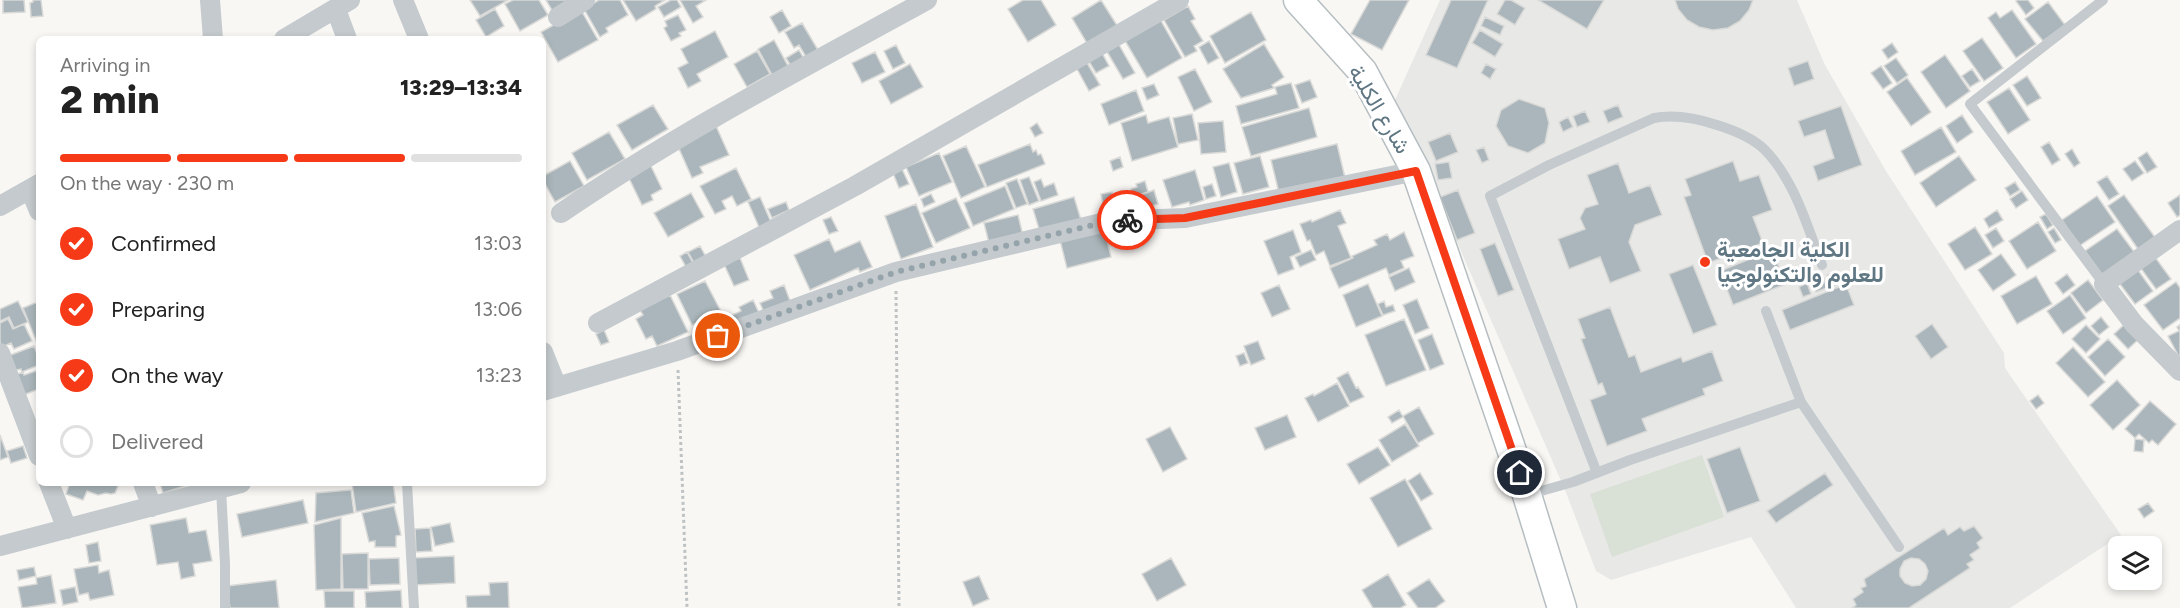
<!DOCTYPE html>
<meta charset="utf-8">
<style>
:root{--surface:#fff;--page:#f2f2f2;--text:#222;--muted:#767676;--line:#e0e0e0;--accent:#f63916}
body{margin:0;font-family:Figtree,Vazirmatn,sans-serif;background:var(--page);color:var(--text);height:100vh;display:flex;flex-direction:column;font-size:22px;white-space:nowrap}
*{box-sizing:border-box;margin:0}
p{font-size:20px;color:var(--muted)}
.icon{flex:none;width:33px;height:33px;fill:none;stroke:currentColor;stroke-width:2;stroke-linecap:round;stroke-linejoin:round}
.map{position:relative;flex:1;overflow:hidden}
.sheet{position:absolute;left:36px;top:36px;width:510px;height:450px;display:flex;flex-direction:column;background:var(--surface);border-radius:9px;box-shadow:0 3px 9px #0003}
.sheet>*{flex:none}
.tools{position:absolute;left:2108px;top:536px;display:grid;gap:12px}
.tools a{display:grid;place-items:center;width:54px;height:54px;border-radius:9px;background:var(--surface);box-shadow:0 3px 9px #0003;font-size:30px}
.pin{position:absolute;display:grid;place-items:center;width:51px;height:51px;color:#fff;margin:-26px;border:3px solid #fff;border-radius:50%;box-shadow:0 2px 6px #0007}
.courier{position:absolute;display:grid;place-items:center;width:60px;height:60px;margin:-30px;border:4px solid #f63916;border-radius:50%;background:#fff;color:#222;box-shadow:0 2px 8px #0007}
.overview em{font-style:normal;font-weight:800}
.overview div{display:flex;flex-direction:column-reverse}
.overview{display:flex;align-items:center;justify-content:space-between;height:102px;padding:0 24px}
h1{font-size:39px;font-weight:800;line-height:45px}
.bar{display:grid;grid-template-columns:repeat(4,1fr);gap:9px 6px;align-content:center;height:72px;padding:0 24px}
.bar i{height:8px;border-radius:4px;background:var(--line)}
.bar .on{background:var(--accent)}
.bar p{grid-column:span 4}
ol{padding:0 24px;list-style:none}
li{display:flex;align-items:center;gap:18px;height:66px}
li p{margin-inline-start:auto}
li .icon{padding:6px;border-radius:50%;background:var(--accent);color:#fff;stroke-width:4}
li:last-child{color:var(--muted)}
li i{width:33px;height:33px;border:3px solid var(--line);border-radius:50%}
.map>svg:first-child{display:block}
</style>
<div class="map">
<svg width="2180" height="608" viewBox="0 0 2180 608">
<rect width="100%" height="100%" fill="#f8f7f4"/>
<path fill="#e8e9e7" d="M1440,0H1797L1825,65L1886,171L2004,353L2005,368L2121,535L2010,608H1796L1751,537L1611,580L1596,571L1565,490L1395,100Z"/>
<path fill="#d9e0d5" d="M1702,455L1724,517L1612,557L1590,494Z"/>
<path fill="#aab6bb" stroke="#d9d9d7" stroke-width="1.5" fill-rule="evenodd" d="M3,0H24L25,12L3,13Z
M33,0H41L43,16L31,17L30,3L33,2Z
M470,0H508L480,16Z
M513,0H539L548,15L520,31L505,4Z
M546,0H574L553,12Z
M599,0H620L628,15L606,28L608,32L600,37L584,9Z
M623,0H665L655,6L656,9L636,21Z
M671,0H677L681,7L664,17L658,7Z
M680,0H706L696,6L703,17L693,23Z
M1023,0H1041L1056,25L1028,42L1008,9Z
M1101,0L1118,27L1088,45L1072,18Z
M1370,0H1409L1382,50L1351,34Z
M1451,0H1488L1457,68L1426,55Z
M1505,0H1511L1525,8L1515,25L1497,14Z
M1538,0H1604L1587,29Z
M1675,0H1753L1749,10L1740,21L1728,28L1713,30L1699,27L1687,20L1678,9Z
M2017,0H2028L2034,8L2026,15L2016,1Z
M2048,2L2065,25L2043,41L2025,19Z
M1188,6L1195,19L1191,21L1203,41L1194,46L1197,51L1185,57L1164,20Z
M495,9L504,26L486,37L476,20Z
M581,10L598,40L558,62L541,32Z
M782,10L791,26L779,33L770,17Z
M2012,10L2036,44L2016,58L1988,18L1996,12L2000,18Z
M1251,12L1266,40L1225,63L1210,36Z
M678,15L686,30L679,33L681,36L671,41L664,28L667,26L665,21Z
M1485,17L1504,26L1500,35L1481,26Z
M1160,19L1182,58L1147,78L1124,39Z
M802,23L818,50L806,57L799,45L794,48L785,32Z
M1480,30L1503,44L1495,57L1472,43Z
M715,31L728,57L697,74L701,81L688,88L678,68L688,63L681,49Z
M1982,38L2003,68L1984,81L1963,51Z
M774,40L788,66L772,75L758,49Z
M1209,41L1219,58L1208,64L1199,47Z
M1118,43L1135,73L1123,79L1106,50Z
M1892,43L1898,52L1888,59L1882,50Z
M1264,44L1284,77L1272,85L1274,88L1241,98L1223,69Z
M896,45L905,63L893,69L884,51Z
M799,50L804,59L791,66L786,58Z
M757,51L770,74L747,87L734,64Z
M875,52L885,72L862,83L852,63Z
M1102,53L1109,66L1096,73L1088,60Z
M1945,55L1970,91L1946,108L1921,72Z
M1896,58L1908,75L1897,83L1884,66Z
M1086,61L1100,85L1089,91L1076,67Z
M1808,61L1814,79L1794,86L1788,68Z
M910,64L923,87L891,104L879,81Z
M1486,64L1496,69L1490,79L1481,73Z
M1881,66L1892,83L1883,89L1871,73Z
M1195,69L1212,102L1194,111L1178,77Z
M1972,69L1980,81L1970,87L1962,76Z
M2027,76L2041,98L2027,106L2013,85Z
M1907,78L1931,112L1911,126L1887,92Z
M1310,80L1317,97L1302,103L1295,85Z
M1291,83L1299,108L1241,124L1236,106L1277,94L1275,87Z
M1154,84L1159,95L1147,100L1142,88Z
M2009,88L2030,120L2008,134L1987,102Z
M1136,90L1144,111L1109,125L1101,104Z
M1519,99L1545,108L1549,123L1545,143L1528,153L1508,146L1496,126L1501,110Z
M653,105L668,129L632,150L617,125Z
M1618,105L1623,117L1608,123L1603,111Z
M1841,106L1862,165L1818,181L1813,166L1834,158L1825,130L1804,137L1798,121Z
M1309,108L1317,137L1251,156L1242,127Z
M1585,111L1590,122L1577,127L1573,116Z
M1192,114L1198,140L1178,144L1173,118Z
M1146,115L1148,123L1169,117L1178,147L1132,161L1121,123Z
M1962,115L1973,132L1957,143L1946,126Z
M1568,117L1573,127L1563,132L1559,122Z
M1223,121L1226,152L1201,154L1198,123Z
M1037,123L1043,133L1035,137L1030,128Z
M716,126L729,155L700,167L703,173L692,178L677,144Z
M1941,127L1956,152L1915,175L1901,151Z
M609,132L625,159L587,180L572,153Z
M1450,133L1458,152L1436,161L1428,142Z
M2049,142L2060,160L2052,165L2041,147Z
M1030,144L1033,152L1036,150L1038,155L1041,154L1045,164L987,187L978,165Z
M1337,144L1345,178L1279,193L1271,160Z
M966,146L985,187L961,198L943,156Z
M1484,147L1489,160L1482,163L1476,150Z
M2072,149L2080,163L2074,167L2065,154Z
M2147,152L2157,167L2147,173L2138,158Z
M939,153L952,182L919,196L906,167Z
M1260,156L1269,187L1243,194L1234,163Z
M1959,156L1976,180L1936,207L1920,183Z
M1120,157L1123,167L1113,171L1110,161Z
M570,161L584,186L555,202L543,180V176Z
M1733,161L1740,181L1759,175L1772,210L1753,217L1763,243L1708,263L1684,197L1691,195L1685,179Z
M2135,161L2144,173L2132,181L2123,169Z
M649,162L662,189L651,195L653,200L642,205L626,172Z
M1449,162L1452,178L1438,180L1435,164Z
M1229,163L1237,192L1221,197L1213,167Z
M1618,163L1629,193L1650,185L1662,215L1635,225L1629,242L1641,271L1610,283L1600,257L1569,269L1558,239L1585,229L1580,218L1585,208L1598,204L1587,175Z
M736,168L751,199L737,206L732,196L722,201L726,209L715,214L700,186Z
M902,169L909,184L899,188L893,173Z
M1195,170L1204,200L1190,205L1189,202L1172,207L1163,180Z
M2107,176L2119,194L2109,200L2097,182Z
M1029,177L1039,201L1029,205L1020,180Z
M1017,179L1027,204L1016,208L1006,183Z
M1041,179L1044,187L1054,183L1058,195L1041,201L1034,182Z
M1145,181L1148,192L1133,196L1131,189L1137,187L1136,184Z
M2015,182L2020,190L2010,196L2005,188Z
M1212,184L1216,196L1206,199L1203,187Z
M1005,186L1014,209L973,226L964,203Z
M1154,190L1158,204L1145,208L1141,195Z
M1458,190L1475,233L1457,240L1440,197Z
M2022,191L2028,200L2016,208L2010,199Z
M1112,192L1115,207L1104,209L1101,194Z
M691,193L704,217L668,237L654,213Z
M931,194L935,202L924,207L921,199Z
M2124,195L2157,240L2140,252L2108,206Z
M2180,195V215L2177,217L2168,203Z
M2097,196L2115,222L2079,246L2062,220Z
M760,197L771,222L759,227L748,202Z
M1074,197L1081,220L1040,232L1033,209Z
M956,198L970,228L936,243L922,213Z
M786,202L789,210L772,218L768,209Z
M916,204L933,247L901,259L885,216Z
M1340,210L1346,223L1338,226L1351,258L1330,266L1324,251L1316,255L1310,240L1307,241L1300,224L1311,220L1312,222Z
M1997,210L2003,220L1989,228L1984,219Z
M2046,214L2053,225L2047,229L2040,217Z
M1018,215L1023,236L989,243L984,223Z
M831,217L838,231L829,234L823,220Z
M2038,222L2056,251L2027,269L2009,241Z
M1975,227L1992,254L1965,270L1948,244Z
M1104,228L1111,257L1067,268L1060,240Z
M1996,228L2004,241L1993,248L1985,235Z
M2054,228L2061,240L2055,243L2048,232Z
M2117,229L2135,253L2103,276L2085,251Z
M1293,230L1301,252L1290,257L1294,269L1278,275L1264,241Z
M1404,232L1414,256L1401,261L1404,268L1389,275L1386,268L1339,288L1330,268L1353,258L1352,256L1377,245L1374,240L1387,234L1390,240Z
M829,239L835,252L860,241L872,267L860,272L858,268L810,290L794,255Z
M1495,243L1514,290L1498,296L1480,249Z
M700,246L706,257L694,263L688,252Z
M1311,250L1316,260L1300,267L1295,257Z
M1772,250L1786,284L1733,305L1720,271Z
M687,252L693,263L686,267L680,256Z
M2152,253L2171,279L2156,289L2137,263Z
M2001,254L2016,275L1993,291L1978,270Z
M740,258L749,280L734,286L724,264Z
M1693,265L1717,325L1693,334L1669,274Z
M2135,266L2153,291L2135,304L2117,280Z
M1409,268L1415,282L1395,291L1389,277Z
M1838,271L1842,283L1832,286L1827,275Z
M2067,274L2075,285L2063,294L2055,283Z
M2036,276L2052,304L2017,324L2001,296Z
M1823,277L1827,288L1816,292L1812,281Z
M2088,280L2103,300L2086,313L2071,293Z
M705,281L726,321L711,329L706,319L692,325L677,294Z
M2176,282L2180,288V318L2163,330L2144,305Z
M1807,283L1811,294L1803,297L1799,287Z
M1368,284L1382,316L1356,327L1343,295Z
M1846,284L1854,305L1790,330L1782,310Z
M784,285L792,306L766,317L760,303L773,298L770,291Z
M1279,285L1290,309L1272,317L1261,293Z
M670,295L688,332L657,346L652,336L646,339L636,319L643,315L640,310Z
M2070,295L2086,318L2063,334L2047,311Z
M1417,299L1429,328L1415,334L1403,305Z
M753,300L760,315L733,327L728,317L741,311L739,307Z
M18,301L28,322L14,328L9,317L0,321V309Z
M1384,301L1386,307L1393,305L1395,311L1383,315L1378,304Z
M35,303L39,304V342L37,343L23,308Z
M1610,307L1629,357L1635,355L1641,372L1681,357L1683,362L1712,351L1723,381L1703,389L1705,395L1642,419L1647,431L1607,446L1590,400L1606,394L1602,383L1598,385L1581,339L1585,338L1578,319Z
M2101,317L2109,327L2099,335L2091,326Z
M8,319L13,329L24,324L32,341L14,349L11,343L2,347L0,342V323Z
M1404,319L1426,370L1386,386L1365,335Z
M2127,322L2141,337L2128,349L2114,334Z
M1932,324L1948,347L1931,359L1915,336Z
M2086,325L2100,339L2086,353L2072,339Z
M2180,325V356L2179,357L2168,336L2179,331L2177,327Z
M604,330L609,342L601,345L596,334Z
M1432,334L1444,364L1430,370L1418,340Z
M2108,339L2125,357L2105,376L2088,357Z
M1258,341L1265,359L1251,365L1244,346Z
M34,346L39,359V365L22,372L21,369L16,370L8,356Z
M2073,347L2105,382L2088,397L2056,363Z
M1244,353L1248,363L1240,366L1236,356Z
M39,370V389L21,396L13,376L23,372L24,375Z
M1348,372L1356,388L1358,387L1364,397L1350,403L1337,378Z
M2117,380L2140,405L2113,430L2090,405Z
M1337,383L1349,406L1318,422L1305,398L1313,394L1314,396Z
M2038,395L2044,403L2036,409L2030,401Z
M2150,401L2176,424L2158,445L2152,440L2149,443L2139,434L2135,438L2125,429Z
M1419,407L1434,434L1418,443L1403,416Z
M1399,410L1403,417L1392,423L1388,417Z
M1287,415L1296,437L1265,450L1255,428Z
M1405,424L1419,446L1392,462L1379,440Z
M1170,427L1187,459L1163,472L1146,439Z
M0,435L8,457L0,460Z
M2135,439L2144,440L2143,452L2134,451Z
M23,446L27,458L11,463L7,451Z
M1378,447L1390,465L1359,484L1347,464Z
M1740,447L1760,501L1727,513L1707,459Z
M1420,473L1433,494L1421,501L1408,481Z
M1825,473L1833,485L1776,523L1767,511Z
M1405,479L1432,529L1398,547L1370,498Z
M70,483H117L118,486L115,493L111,494L106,493L98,495L87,491L83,500L66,494Z
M160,483H194L163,493Z
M352,483H393L396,503L356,512Z
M351,490L354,513L315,522L316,493Z
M303,500L308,523L242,537L237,514Z
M2148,503L2154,511L2144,518L2138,509Z
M394,506L401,535L396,536V547H375V541L369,542L362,513Z
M186,518L189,533L206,530L212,561L193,564L195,576L181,579L178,562L157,565L150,525Z
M341,518V589L316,590L314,525Z
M450,523L454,542L435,546L431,527Z
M1974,526L1983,538L1977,543L1980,548L1970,555L1974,560L1967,564L1970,568L1909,608H1852L1856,605L1853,599L1863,592L1861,588L1866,586L1864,579L1944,528L1948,535L1960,527L1964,531ZM1911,558L1919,559L1925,564L1928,571L1926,579L1920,585L1912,586L1905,583L1900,576V569L1904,561Z
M430,528L432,551L416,552L415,529Z
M98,542L101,561L89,563L86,545Z
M368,553V589H343L342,554Z
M454,556L455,583L414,585L413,558Z
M399,558L400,584L370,585L369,559Z
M1171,558L1186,585L1157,601L1142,574Z
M98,565L99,573L109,570L114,595L90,600L88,593L79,595L74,569Z
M34,567L36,576L19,580L17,570Z
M1388,574L1406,605L1400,608H1373L1362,590Z
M51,575L56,603L22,608L18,587L37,584L36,578Z
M979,576L989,599L973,606L963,582Z
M1429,579L1445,601L1435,608H1418L1407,593Z
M276,580L279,608H230L227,586Z
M508,582L509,608H467L466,596L490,595L489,583Z
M75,587L78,602L63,605L60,590Z
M401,590L402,608H366L365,592Z
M324,591H354V608H325Z"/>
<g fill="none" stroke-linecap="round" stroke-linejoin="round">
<g stroke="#b6bec2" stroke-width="31">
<path id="secondary" d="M1298,0L1363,72L1416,171L1527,495L1562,608"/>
</g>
<path stroke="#bec2c3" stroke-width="3" stroke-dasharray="3 3" stroke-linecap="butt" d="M896,291L899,608
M678,370L687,608"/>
<path stroke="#c4cacd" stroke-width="10" d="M2103,0L1970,104L2104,284
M1766,311L1801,402L1899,547
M1597,473L1490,196L1549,165L1654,118C1676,114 1696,118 1717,125C1733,130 1753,138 1765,150C1795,181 1807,226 1822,265
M407,483L414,608
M221,489L225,564V608
M1527,495L1573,482L1630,460L1801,402"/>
<path stroke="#c4cacd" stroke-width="20" d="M210,0L213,39
M403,0L419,39
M333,10L338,15L347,39
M558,17L585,0
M284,39L350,0
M30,189L39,211
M0,206L39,184
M561,213C678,133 803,68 927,0
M2180,230L2104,284L2134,324L2180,371
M598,323L855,186L1179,0
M543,352L557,387
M0,353L39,456
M543,391L677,351L896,272L1110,221L1185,218L1416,171
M49,483L67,529
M143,483L152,507
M0,546L241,483"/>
<use href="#secondary" stroke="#fff" stroke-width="28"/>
</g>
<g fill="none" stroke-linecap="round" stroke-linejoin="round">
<path stroke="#95a3ab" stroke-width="6" stroke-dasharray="0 10.8" d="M718,336L896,272L1110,221L1127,220"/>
<path stroke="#f63916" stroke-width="8" d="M1127,220L1185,218L1416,171L1520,473"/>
</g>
<circle fill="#f63916" stroke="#fff" stroke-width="2" cx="1705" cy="262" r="6"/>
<g text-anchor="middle" stroke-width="6" stroke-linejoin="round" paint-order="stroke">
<g font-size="22" fill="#5f7683" stroke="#fff">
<text transform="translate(1380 109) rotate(59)" y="8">شارع الكلية</text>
</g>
<g font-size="22" font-weight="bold" fill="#5f7683" stroke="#fff" text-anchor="start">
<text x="1717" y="257">الكلية الجامعية<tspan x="1717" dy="25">للعلوم والتكنولوجيا</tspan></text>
</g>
</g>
</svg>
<div class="tools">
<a><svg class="icon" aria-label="layers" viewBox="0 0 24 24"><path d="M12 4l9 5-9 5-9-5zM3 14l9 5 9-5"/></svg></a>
</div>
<div class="pin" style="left:718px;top:336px;background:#ea580c"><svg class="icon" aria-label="bag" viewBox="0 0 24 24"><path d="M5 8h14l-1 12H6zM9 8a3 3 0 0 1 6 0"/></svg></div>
<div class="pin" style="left:1520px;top:473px;background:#1f2937"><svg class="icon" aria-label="home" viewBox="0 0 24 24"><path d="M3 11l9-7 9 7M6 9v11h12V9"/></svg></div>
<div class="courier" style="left:1127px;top:220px"><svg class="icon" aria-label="bike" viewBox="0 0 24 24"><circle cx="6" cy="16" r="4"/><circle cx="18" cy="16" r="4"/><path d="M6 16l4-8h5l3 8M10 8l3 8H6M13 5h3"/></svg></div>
<section class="sheet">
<div class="overview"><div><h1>2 min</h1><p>Arriving in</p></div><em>13:29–13:34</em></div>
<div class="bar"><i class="on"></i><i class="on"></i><i class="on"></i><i></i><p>On the way · 230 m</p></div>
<ol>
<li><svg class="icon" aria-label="check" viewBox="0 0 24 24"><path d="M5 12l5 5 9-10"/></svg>Confirmed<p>13:03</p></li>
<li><svg class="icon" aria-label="check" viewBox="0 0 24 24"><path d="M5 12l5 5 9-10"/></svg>Preparing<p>13:06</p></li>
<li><svg class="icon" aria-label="check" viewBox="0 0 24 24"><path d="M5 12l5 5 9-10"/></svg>On the way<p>13:23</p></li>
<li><i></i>Delivered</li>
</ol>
</section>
</div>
